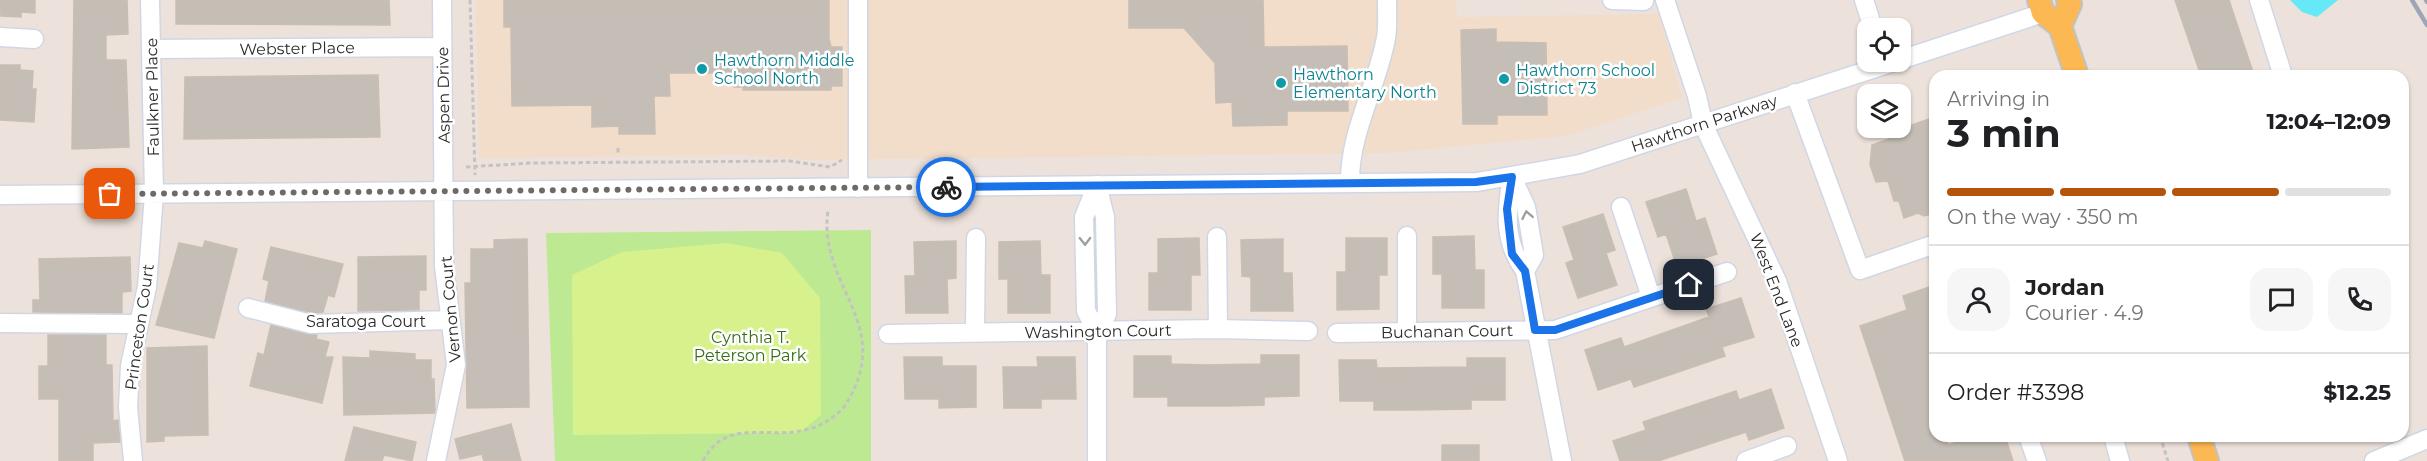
<!DOCTYPE html>
<meta charset="utf-8">
<style>
:root{--surface:#fff;--page:#f6f6f6;--text:#202124;--muted:#757577;--line:#e0e0e0;--accent:#b45309}
body{margin:0;font-family:Montserrat,sans-serif;background:var(--page);color:var(--text);height:100vh;display:flex;flex-direction:column;font-size:22px;white-space:nowrap}
*{box-sizing:border-box;margin:0}
p{font-size:20px;color:var(--muted)}
.icon{flex:none;width:33px;height:33px;fill:none;stroke:currentColor;stroke-width:2;stroke-linecap:round;stroke-linejoin:round}
.map{position:relative;flex:1;overflow:hidden}
.sheet{position:absolute;left:1929px;top:70px;width:480px;height:372px;display:flex;flex-direction:column;background:var(--surface);border-radius:18px;box-shadow:0 2px 4px #0004}
.sheet>*{flex:none}
.tools{position:absolute;left:1857px;top:18px;display:grid;gap:12px}
.tools a{display:grid;place-items:center;width:54px;height:54px;border-radius:12px;background:var(--surface);box-shadow:0 2px 4px #0004;font-size:30px}
.pin{position:absolute;display:grid;place-items:center;width:51px;height:51px;color:#fff;margin:-26px;border-radius:12px;box-shadow:0 3px 9px #0006}
.courier{position:absolute;display:grid;place-items:center;width:60px;height:60px;margin:-30px;border:4px solid #1a73e8;border-radius:50%;background:#fff;color:#222;box-shadow:0 2px 8px #0007}
.summary em{font-style:normal;font-weight:700}
.summary div{display:flex;flex-direction:column-reverse}
.summary{display:flex;align-items:center;justify-content:space-between;height:102px;padding:0 18px}
h1{font-size:39px;font-weight:700;line-height:45px}
.bar{display:grid;grid-template-columns:repeat(4,1fr);gap:9px 6px;align-content:center;height:72px;padding:0 18px}
.bar i{height:8px;border-radius:4px;background:var(--line)}
.bar .selected{background:var(--accent)}
.bar p{grid-column:span 4}
.line{display:flex;align-items:center;gap:15px;padding:0 18px;border-top:2px solid var(--line)}
.line div{flex:1}
.round{display:grid;place-items:center;flex:none;width:63px;height:63px;border-radius:18px;background:var(--page)}
.map>svg:first-child{display:block}
</style>
<div class="map">
<svg width="2427" height="461" viewBox="0 0 2427 461">
<rect width="100%" height="100%" fill="#ede2db"/>
<path fill="#f1ddc9" d="M476,0H1456L1457,17L1659,14L1682,98L1566,136L1388,153L813,160L741,155L479,158Z"/>
<path fill="#bee993" d="M871,230V461H555L546,233Z"/>
<path fill="#d7f18d" d="M727,243L782,253L820,298L821,415L799,433L573,435L572,275L622,252Z"/>
<path fill="#65e9f8" d="M2290,0H2338L2317,17L2302,12Z"/>
<path fill="#c5beb7" stroke="#c9beb4" stroke-width="1.5" d="M0,0H35V13L21,12V17L1,16Z
M74,0H127L128,34L106,35V60H126L129,147L72,149Z
M176,0H389L390,25L176,24Z
M504,0H829V39L831,47H842V86H831V90H743V87H734V73H669L670,96H654L655,134H619V126L592,127V105L512,106L511,27H504Z
M1129,0H1263L1264,47L1347,46L1348,111H1287V125L1233,126L1232,102L1216,103L1215,63L1184,28H1129Z
M2175,0H2229L2253,72L2239,76H2201Z
M1496,29V42L1546,43L1547,115H1497V124H1463L1461,30Z
M0,65H20V70L33,71L32,89H36L34,122L0,120Z
M378,75L380,137L184,139L185,77Z
M1935,117V213L1924,216L1918,213L1904,218L1899,201H1894L1888,181L1876,182L1870,165L1872,145L1889,139L1888,133Z
M1686,189L1696,221L1705,218L1717,254L1677,267L1666,234L1658,237L1646,202Z
M1603,214L1615,250L1606,253L1617,285L1578,298L1566,263L1574,260L1563,227Z
M1474,236L1475,270H1484V308H1442V274H1433V237Z
M1199,238L1200,275H1191V310H1149V273H1158V239Z
M1346,238H1387V275H1379V309L1337,310V272H1346Z
M527,239L529,407L467,408L465,283H471V249H494V240Z
M1283,239V273H1292L1293,311H1251V277L1242,276L1241,240Z
M205,241L237,249L214,338L156,325L179,243L203,248Z
M956,241V278L947,279L948,313H906L905,276H915L914,242Z
M1040,241L1041,275H1050V313H1008V279H999V242Z
M271,247L343,264L334,297L328,295L323,312L312,313L265,301L269,281L263,279Z
M426,256V290H419V310L358,311V257Z
M130,257L131,291L122,292V313L33,312V300H40L39,259Z
M1935,285V436H1946L1948,445L1974,436H2005L2013,461H1905L1860,326L1907,310L1903,296Z
M1741,298L1754,337L1722,347L1725,356L1634,387L1631,379L1598,390L1585,350L1621,338L1624,347L1709,317L1706,309Z
M271,325L317,335L316,339L329,342L325,357H333L322,403L250,386L258,353L264,355Z
M48,335H106V365H112L113,421L118,420L120,442L93,443V461H59V399H39V366H48Z
M207,346L208,435L164,436V441L147,442V348Z
M370,351L415,354V360H431V379H434L435,413L344,415L343,357L370,358Z
M1261,355H1299V396L1264,397V405L1227,406H1168V397H1134V356H1171V364L1206,365L1261,364Z
M904,357H942V366H976V407L939,408V399H905Z
M1037,357H1075L1076,399H1041V408H1004L1003,367H1038Z
M1467,358H1505V400H1471V409L1412,410H1374V401H1340L1339,360H1376L1377,368L1467,367Z
M1771,389L1784,428L1749,440L1746,432L1658,461H1620L1613,441L1646,430L1643,422L1736,391L1739,400Z
M511,424L521,461H484L482,454L460,459L455,439Z
M354,427L416,442L412,461L384,455L382,461H345Z
M1442,445H1479V461H1442Z"/>
<g fill="none" stroke-linecap="round" stroke-linejoin="round">
<g stroke="#d0d7e4" stroke-width="21">
<path id="minor" d="M1612,0L1644,1
M1665,0L1697,96L1703,124L1777,281L1838,461
M1864,0L1873,28
M2259,0L2283,76
M0,37L34,39
M151,49L442,47
M1900,60L2043,13
M1795,93L1860,270L1935,244
M1350,183C1349,133 1377,87 1386,38C1388,26 1387,12 1387,0
M1097,185L1084,217L1086,311L1097,331V461
M1097,185L1105,217L1107,314L1097,331
M858,188V0
M0,195L1477,182L1580,164L1894,62
M1621,207L1651,297
M1407,236V332
M1217,237L1218,329
M1525,271L1534,255L1526,207L1512,177C1506,212 1503,241 1525,271L1562,461
M248,308L311,324L450,320
M0,323L139,324
M975,332L976,238
M1337,333L1555,330L1727,272
M888,334L1218,329L1308,331
M2028,436L2037,461
M2113,436L2120,461
M133,461L128,407L130,366L147,287L154,194L150,0
M436,461L456,365L444,266L442,0
M1746,461L1787,446
M2374,461L2427,439"/>
</g>
<g stroke="#c3c3c3" stroke-width="26">
<path id="major" d="M2039,0L2043,13L2060,26L2077,76
M2060,26L2070,4L2068,0
M2199,436L2207,461"/>
</g>
<path stroke="#c3c3c3" stroke-width="3" stroke-dasharray="4.5 3" stroke-linecap="butt" d="M470,0L475,175
M618,148V153
M466,167L532,163L790,161L830,167L842,160
M2160,436L2168,461
M703,461C733,403 794,461 844,407C898,325 817,287 828,211"/>
<use href="#minor" stroke="#fff" stroke-width="18"/>
<use href="#major" stroke="#fcb852" stroke-width="22"/>
<path stroke="#9da5b6" stroke-width="4.5" d="M2412,0L2427,25
M2426,0L2427,2"/>
</g>
<defs><path id="oneway-chevron" d="M-2-3.5L2.5 0L-2 3.5" fill="none" stroke-width="1.6" stroke-linecap="round" stroke-linejoin="round" transform="scale(1.5)"/></defs>
<g stroke="#9f9f9f">
<use href="#oneway-chevron" transform="translate(1527 215) rotate(-101)"/>
<use href="#oneway-chevron" transform="translate(1085 241) rotate(89)"/>
</g>
<g fill="none" stroke-linecap="round" stroke-linejoin="round">
<path stroke="#6e6a68" stroke-width="6" stroke-dasharray="0 10.8" d="M110,194L946,187"/>
<path stroke="#1a73e8" stroke-width="8" d="M946,187L1476,182L1512,177L1507,209L1512,254L1525,271L1535,330H1555L1689,285"/>
</g>
<g fill="#0f9aa8" stroke="#fff" stroke-width="2">
<circle cx="702" cy="69" r="6"/>
<circle cx="1504" cy="79" r="6"/>
<circle cx="1281" cy="83" r="6"/>
</g>
<g text-anchor="middle" stroke-width="5" stroke-linejoin="round" paint-order="stroke">
<g font-size="16" fill="#2a2a2a" stroke="#fff">
<text transform="translate(297 48) rotate(-1)" y="6">Webster Place</text>
<text transform="translate(443 95) rotate(-91)" y="6">Aspen Drive</text>
<text transform="translate(152 97) rotate(-91)" y="6">Faulkner Place</text>
<text transform="translate(1704 123) rotate(-18)" y="6">Hawthorn Parkway</text>
<text transform="translate(1777 290) rotate(69)" y="6">West End Lane</text>
<text transform="translate(450 309) rotate(-95)" y="6">Vernon Court</text>
<text x="366" y="327">Saratoga Court</text>
<text transform="translate(139 327) rotate(-82)" y="6">Princeton Court</text>
<text transform="translate(1098 331) rotate(-1)" y="6">Washington Court</text>
<text transform="translate(1447 331) rotate(-1)" y="6">Buchanan Court</text>
</g>
<g font-size="16" fill="#0d838f" stroke="#fff" text-anchor="start">
<text x="714" y="66">Hawthorn Middle<tspan x="714" dy="18">School North</tspan></text>
<text x="1516" y="76">Hawthorn School<tspan x="1516" dy="18">District 73</tspan></text>
<text x="1293" y="80">Hawthorn<tspan x="1293" dy="18">Elementary North</tspan></text>
</g>
<g font-size="16" fill="#356d14" stroke="#fff">
<text x="750" y="343">Cynthia T.<tspan x="750" dy="18">Peterson Park</tspan></text>
</g>
</g>
</svg>
<div class="tools">
<a><svg class="icon" aria-label="locate" viewBox="0 0 24 24"><circle cx="12" cy="12" r="6"/><path d="M12 2v4M12 18v4M2 12h4M18 12h4"/></svg></a>
<a><svg class="icon" aria-label="layers" viewBox="0 0 24 24"><path d="M12 4l9 5-9 5-9-5zM3 14l9 5 9-5"/></svg></a>
</div>
<div class="pin" style="left:110px;top:194px;background:#ea580c"><svg class="icon" aria-label="bag" viewBox="0 0 24 24"><path d="M5 8h14l-1 12H6zM9 8a3 3 0 0 1 6 0"/></svg></div>
<div class="pin" style="left:1689px;top:285px;background:#1f2937"><svg class="icon" aria-label="home" viewBox="0 0 24 24"><path d="M3 11l9-7 9 7M6 9v11h12V9"/></svg></div>
<div class="courier" style="left:946px;top:187px"><svg class="icon" aria-label="bike" viewBox="0 0 24 24"><circle cx="6" cy="16" r="4"/><circle cx="18" cy="16" r="4"/><path d="M6 16l4-8h5l3 8M10 8l3 8H6M13 5h3"/></svg></div>
<section class="sheet">
<div class="summary"><div><h1>3 min</h1><p>Arriving in</p></div><em>12:04–12:09</em></div>
<div class="bar"><i class="selected"></i><i class="selected"></i><i class="selected"></i><i></i><p>On the way · 350 m</p></div>
<div class="line" style="height:108px"><a class="round"><svg class="icon" aria-label="person" viewBox="0 0 24 24"><circle cx="12" cy="8" r="4"/><path d="M4 21q1-7 8-7t8 7"/></svg></a><div><b>Jordan</b><p>Courier · 4.9</p></div><a class="round"><svg class="icon" aria-label="chat" viewBox="0 0 24 24"><path d="M4 5h16v11H9l-5 4z"/></svg></a><a class="round"><svg class="icon" aria-label="phone" viewBox="0 0 24 24"><path d="M5 4h4l2 5-3 2q2 4 5 5l2-3 5 2v4C11 20 4 13 5 4z"/></svg></a></div>
<div class="line" style="height:78px"><div>Order #3398</div><b>$12.25</b></div>
</section>
</div>
